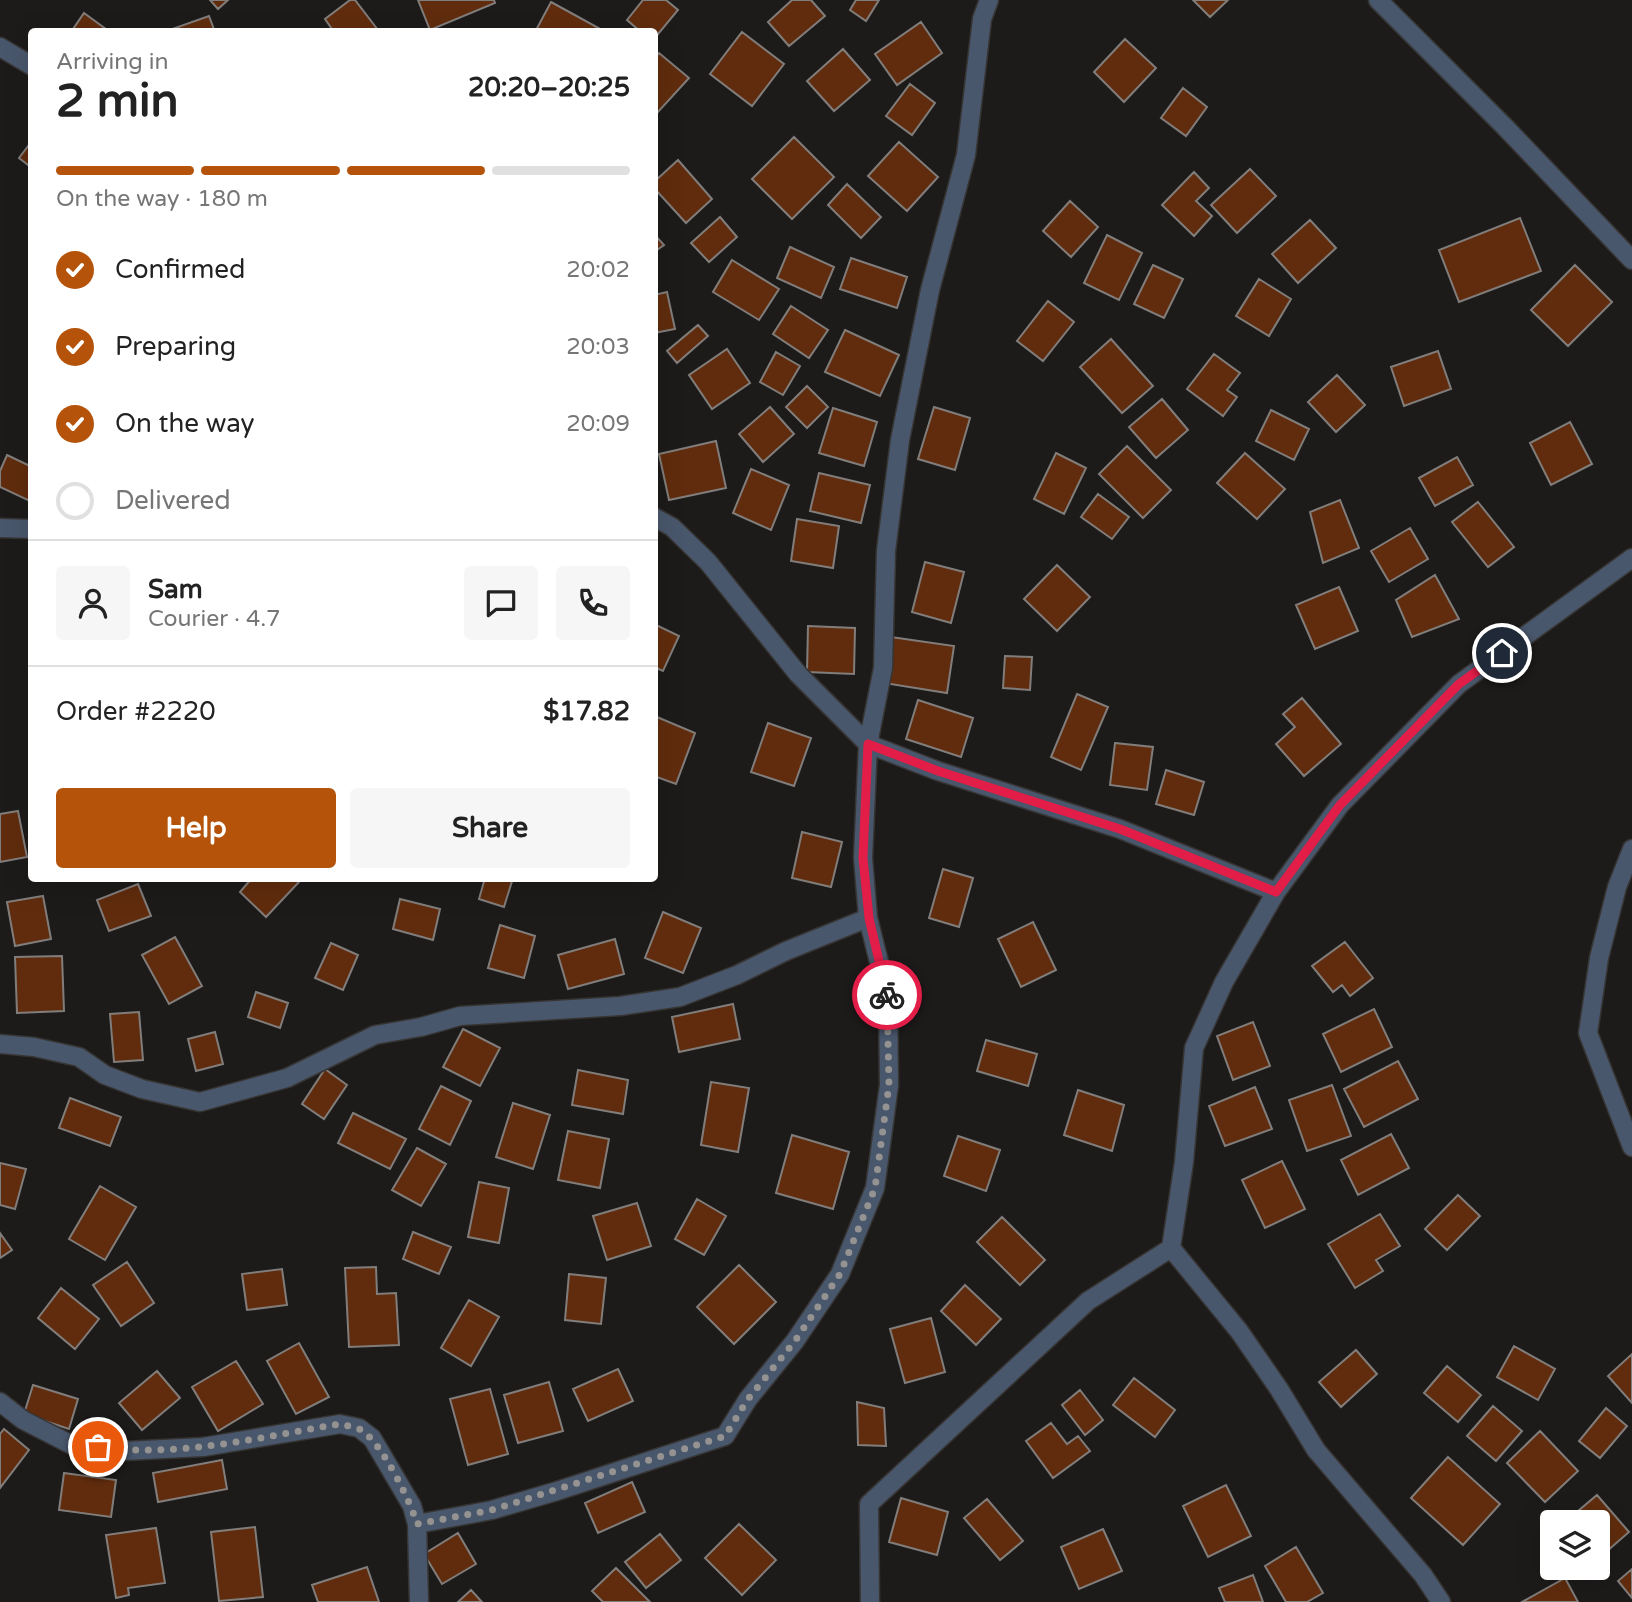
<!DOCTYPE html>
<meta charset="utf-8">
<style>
:root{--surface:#fff;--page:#f6f6f6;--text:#222;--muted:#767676;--line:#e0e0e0;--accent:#b45309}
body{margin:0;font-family:"Varela Round",sans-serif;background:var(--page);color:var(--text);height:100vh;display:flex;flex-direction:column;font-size:26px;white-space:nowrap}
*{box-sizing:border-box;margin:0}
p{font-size:23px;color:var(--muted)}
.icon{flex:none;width:38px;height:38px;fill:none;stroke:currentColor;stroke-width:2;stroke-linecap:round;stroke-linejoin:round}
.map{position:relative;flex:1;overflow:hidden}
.side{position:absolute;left:28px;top:28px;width:630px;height:854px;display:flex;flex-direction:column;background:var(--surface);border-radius:7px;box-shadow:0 7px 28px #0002}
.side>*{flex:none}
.buttons{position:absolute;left:1540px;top:1510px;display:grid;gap:14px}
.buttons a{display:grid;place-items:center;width:70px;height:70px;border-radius:7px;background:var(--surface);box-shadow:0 7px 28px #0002;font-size:35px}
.pin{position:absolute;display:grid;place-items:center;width:60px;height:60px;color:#fff;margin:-30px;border:4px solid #fff;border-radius:50%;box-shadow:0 2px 7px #0007}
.courier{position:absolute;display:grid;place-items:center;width:70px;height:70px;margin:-35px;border:5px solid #e11d48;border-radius:50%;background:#fff;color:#222;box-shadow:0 2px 9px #0007}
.headline em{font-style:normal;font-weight:700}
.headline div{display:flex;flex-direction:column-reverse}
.headline{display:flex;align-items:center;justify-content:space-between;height:119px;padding:0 28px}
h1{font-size:46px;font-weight:700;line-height:52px}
.bar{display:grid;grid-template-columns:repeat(4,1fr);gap:10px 7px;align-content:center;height:84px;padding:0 28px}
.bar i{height:9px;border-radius:5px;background:var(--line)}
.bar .current{background:var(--accent)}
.bar p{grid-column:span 4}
.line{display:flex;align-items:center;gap:18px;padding:0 28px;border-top:2px solid var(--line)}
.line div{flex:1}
.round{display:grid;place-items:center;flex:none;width:74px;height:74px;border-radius:7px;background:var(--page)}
ol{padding:0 28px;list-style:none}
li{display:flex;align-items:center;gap:21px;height:77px}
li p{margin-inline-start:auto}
li .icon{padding:7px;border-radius:50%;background:var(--accent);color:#fff;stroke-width:4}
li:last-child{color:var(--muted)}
li i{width:38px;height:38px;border:4px solid var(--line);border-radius:50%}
.action{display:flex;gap:14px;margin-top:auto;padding:14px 28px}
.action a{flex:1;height:80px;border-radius:7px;background:var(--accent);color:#fff;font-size:28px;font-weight:700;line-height:80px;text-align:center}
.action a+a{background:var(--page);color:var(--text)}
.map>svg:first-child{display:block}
</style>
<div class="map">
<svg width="1632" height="1602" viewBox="0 0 1632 1602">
<rect width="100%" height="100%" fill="#1d1b1a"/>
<path fill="#602c0d" stroke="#807d7b" stroke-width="2" d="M210,0H228L218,9Z
M350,0H355L378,30L334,32L325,19Z
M418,0H494L495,3L430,30Z
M643,0H666L678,10L654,39V32H641L627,20Z
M792,0H811L825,16L789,46L768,22Z
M856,0H879L866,21L850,10Z
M1193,0H1228L1210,17Z
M551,2L604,31L603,32H535Z
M84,13L110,32H71Z
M209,16L215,32H173L172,29Z
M921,22L942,53L897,85L875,54Z
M742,32L784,64L752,106L710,74Z
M1125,39L1156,68L1124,102L1094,72Z
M843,49L870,80L834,111L807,81Z
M659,53L689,78L658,112L654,109V58Z
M910,84L935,103L912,135L886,116Z
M1183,88L1207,107L1186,136L1161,118Z
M794,137L834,177L792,219L752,179Z
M32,141V168L19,158Z
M899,142L938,177L907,211L868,176Z
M678,160L712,199L686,223L654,188V182Z
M1250,169L1276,196L1237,233L1211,205Z
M1194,172L1209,188L1196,201L1212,216L1194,236L1162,205Z
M847,184L881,217L861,238L828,205Z
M1070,201L1098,227L1071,257L1043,231Z
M720,217L737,237L709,262L691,243Z
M1520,218L1541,271L1459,302L1439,250Z
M1310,220L1336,248L1298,283L1272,254Z
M654,234L664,245L654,252Z
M1107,235L1142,253L1119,300L1084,283Z
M790,247L834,267L821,298L777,278Z
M851,258L907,277L897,308L840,289Z
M732,260L779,289L759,320L713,292Z
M1153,265L1183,279L1164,318L1134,304Z
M1575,265L1612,302L1568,346L1531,310Z
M1259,279L1291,299L1269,336L1236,316Z
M667,292L675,329L654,333V295Z
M1048,301L1074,322L1043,361L1017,341Z
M791,306L828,330L809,358L773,334Z
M698,325L708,336L677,363L667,351Z
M845,330L899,355L880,396L825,372Z
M1111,339L1153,386L1122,413L1080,367Z
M727,349L750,383L712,409L689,375Z
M1438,351L1451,389L1404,406L1391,367Z
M776,352L800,366L783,395L760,382Z
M1214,354L1240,373L1227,390L1237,397L1223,416L1187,389Z
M1337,375L1365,405L1336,432L1308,402Z
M807,386L828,407L807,428L786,407Z
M1162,399L1188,430L1156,458L1129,427Z
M770,407L794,434L763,462L739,434Z
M934,407L970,418L955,470L918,459Z
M833,408L877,422L864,466L819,453Z
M1271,410L1309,429L1294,460L1256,441Z
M1570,422L1592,464L1551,485L1530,443Z
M716,441L726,488L669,500L659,454Z
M1127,446L1171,490L1143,518L1099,474Z
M1056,453L1086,468L1064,514L1034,499Z
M1245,453L1285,489L1257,519L1217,483Z
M7,455L32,467V502L0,487V471Z
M1457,457L1473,485L1435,506L1419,478Z
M751,469L789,485L771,530L733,513Z
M819,473L870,485L861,523L810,511Z
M1098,494L1129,517L1112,539L1081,517Z
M1340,500L1359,548L1323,563L1310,512Z
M1478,502L1514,547L1488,567L1452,522Z
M797,519L839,526L833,568L791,561Z
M1410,528L1428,559L1389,582L1371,551Z
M925,562L964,572L951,623L912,612Z
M1057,565L1090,597L1057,631L1024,599Z
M1435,575L1459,619L1412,637L1396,600Z
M1339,587L1358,631L1315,649L1296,605Z
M654,624L679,636L663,671L654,667Z
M808,626L855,628L854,674L807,672Z
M891,637L954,646L947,693L884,683Z
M1005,656L1032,657L1030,690L1003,688Z
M1077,694L1108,707L1081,770L1051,757Z
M1302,698L1341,744L1304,776L1276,744L1295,727L1283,714Z
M918,700L973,718L961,757L906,739Z
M657,717L695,733L676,784L654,776V724Z
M768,723L811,738L794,786L751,772Z
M1115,743L1153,747L1147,790L1110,785Z
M1166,770L1204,782L1194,815L1156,804Z
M18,811L27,857L0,862V814Z
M802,832L842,842L831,887L792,878Z
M943,869L973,878L959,927L929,918Z
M252,878H295L299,882L266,917L240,892Z
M485,878H513L504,907L479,899Z
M138,884L151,916L109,931L97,900Z
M43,896L51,939L15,946L7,902Z
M400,899L440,909L433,940L393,929Z
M663,912L701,928L683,973L645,958Z
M1033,922L1056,970L1021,987L998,939Z
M500,925L535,936L524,978L488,968Z
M175,937L202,986L169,1004L142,955Z
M615,939L624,974L568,989L558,955Z
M1345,942L1373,978L1350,996L1342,985L1333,992L1312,966Z
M331,943L358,955L343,990L315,978Z
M62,956L64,1011L17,1013L15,957Z
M256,992L288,1003L280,1028L248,1017Z
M733,1004L740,1039L679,1052L672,1017Z
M1374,1009L1392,1047L1341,1072L1323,1034Z
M139,1012L143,1060L114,1062L110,1014Z
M1253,1022L1270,1066L1233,1080L1217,1036Z
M463,1029L500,1048L480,1086L443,1067Z
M215,1032L223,1064L196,1071L188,1039Z
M986,1040L1037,1054L1028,1086L977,1071Z
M1398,1061L1418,1099L1364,1127L1344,1089Z
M325,1069L347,1085L324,1119L302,1104Z
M578,1070L628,1080L623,1114L572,1105Z
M711,1082L749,1088L738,1152L701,1145Z
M1332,1085L1351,1136L1307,1151L1289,1100Z
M441,1086L471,1101L450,1145L419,1129Z
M1255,1087L1272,1129L1225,1146L1209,1106Z
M1078,1090L1124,1105L1112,1151L1064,1135Z
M70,1098L121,1117L110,1146L59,1128Z
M513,1103L550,1115L533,1169L496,1157Z
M353,1113L406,1139L390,1169L338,1143Z
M568,1131L609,1139L600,1188L558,1180Z
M1391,1134L1409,1168L1358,1195L1341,1160Z
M792,1135L849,1152L833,1209L776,1193Z
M958,1136L1000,1150L986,1191L944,1176Z
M417,1148L446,1164L421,1206L392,1190Z
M1282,1161L1305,1209L1265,1228L1242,1180Z
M0,1163L26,1169L15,1209L0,1205Z
M479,1182L509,1188L499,1243L468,1237Z
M100,1186L136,1207L105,1260L69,1239Z
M1458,1195L1480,1216L1447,1250L1425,1229Z
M697,1199L726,1216L704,1255L675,1239Z
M637,1203L651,1246L607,1260L593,1216Z
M1380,1214L1400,1246L1376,1260L1383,1271L1355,1288L1328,1244Z
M1002,1217L1045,1260L1020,1285L977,1242Z
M413,1232L451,1247L439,1274L403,1259Z
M0,1233L12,1250L0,1258Z
M127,1262L154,1303L121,1326L93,1285Z
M739,1265L776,1302L734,1344L697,1307Z
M376,1267L377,1294L396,1293L399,1345L349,1347L345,1268Z
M282,1269L287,1305L247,1310L242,1274Z
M569,1274L606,1278L601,1324L565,1320Z
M965,1285L1001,1319L976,1345L941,1311Z
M61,1288L99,1319L75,1349L38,1318Z
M469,1300L499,1317L471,1366L441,1348Z
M931,1318L945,1372L905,1383L890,1329Z
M299,1343L329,1397L296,1414L267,1361Z
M1514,1346L1555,1369L1538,1400L1497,1377Z
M1356,1350L1377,1374L1341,1407L1319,1382Z
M1632,1354V1403L1608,1376Z
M236,1361L263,1404L218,1431L192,1387Z
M1447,1366L1481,1395L1458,1422L1424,1393Z
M618,1369L633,1401L588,1421L573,1389Z
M157,1371L180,1398L142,1430L119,1403Z
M1134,1378L1175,1410L1155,1437L1113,1405Z
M549,1382L563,1431L518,1443L504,1395Z
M33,1385L78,1399L69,1429L24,1414Z
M490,1389L508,1454L468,1465L450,1399Z
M1080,1390L1103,1420L1085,1435L1062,1405Z
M857,1402L884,1408L886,1446L858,1445Z
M1493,1406L1522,1431L1496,1461L1467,1436Z
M1606,1408L1627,1426L1600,1458L1579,1441Z
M1051,1423L1067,1444L1078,1436L1090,1451L1053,1478L1026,1441Z
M4,1429L29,1450L0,1488V1434Z
M1540,1431L1578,1471L1545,1502L1507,1463Z
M1448,1457L1500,1504L1463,1545L1411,1498Z
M222,1460L227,1489L158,1502L153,1473Z
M64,1473L116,1480L111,1517L59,1510Z
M632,1482L645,1512L598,1533L585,1503Z
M1226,1485L1251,1536L1208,1557L1183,1506Z
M1597,1495L1629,1532L1598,1559V1522H1565Z
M901,1498L948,1512L937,1555L889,1542Z
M987,1499L1023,1541L1000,1560L964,1518Z
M739,1524L776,1560L742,1595L705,1558Z
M255,1527L263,1597L219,1601L211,1532Z
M156,1528L165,1583L128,1588L129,1595L116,1598L106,1535Z
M1103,1529L1122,1571L1079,1589L1061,1547Z
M458,1533L476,1564L442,1584L424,1554Z
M660,1534L681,1560L646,1588L625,1562Z
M1296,1547L1323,1593L1307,1602H1286L1265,1566Z
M367,1567L379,1602H318L312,1585Z
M616,1568L650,1602H603L592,1591Z
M1632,1569V1598L1618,1581Z
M1253,1575L1263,1602H1225L1219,1588Z
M1565,1578L1578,1602H1522Z
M471,1590L482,1602H458Z"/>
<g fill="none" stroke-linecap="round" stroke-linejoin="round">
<g stroke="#373534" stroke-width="21">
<path id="street" d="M1378,0L1505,127L1632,260
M0,47L32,66
M654,517L672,527L708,562L798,674L868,744L938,771L1120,829L1276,892
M0,528L32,529
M1632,849L1617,887L1599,958L1588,1033L1632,1147
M0,1044L34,1047L79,1057L105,1075L142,1089L200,1102L287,1078L375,1035L421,1027L460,1016L620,1006L680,997L737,975L786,951L868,918
M0,1402L23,1420L70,1444L125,1451L203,1447L340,1424L359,1428L372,1438L412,1506L417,1524L419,1602
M417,1524L492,1510L557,1491L725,1436L748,1399L795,1341L840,1274L875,1188L889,1085L888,998L868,918L863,858L868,744L883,668L886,551L900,440L930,290L966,155L982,19L989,0
M870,1602L869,1504L1088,1301L1171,1248
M1441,1602L1423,1575L1316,1450L1279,1389L1239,1331L1171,1248L1184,1162L1194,1048L1224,982L1276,892L1340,805L1459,684L1632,558"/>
</g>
<use href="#street" stroke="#49576c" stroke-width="18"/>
</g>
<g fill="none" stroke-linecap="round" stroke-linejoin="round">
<path stroke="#959392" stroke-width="7" stroke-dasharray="0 12.6" d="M98,1447C179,1458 260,1437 340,1424C347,1426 355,1426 361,1430C382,1443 410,1500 417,1524L492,1510L725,1436L748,1399L795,1341L840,1274L875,1188L889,1085L887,995"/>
<path stroke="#e11d48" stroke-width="9" d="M887,995L869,918L863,858L868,744L938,771L1120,829L1276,892L1340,805L1459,684L1502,653"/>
</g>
</svg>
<div class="buttons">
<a><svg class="icon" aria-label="layers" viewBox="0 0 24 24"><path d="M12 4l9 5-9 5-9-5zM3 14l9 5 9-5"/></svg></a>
</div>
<div class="pin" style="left:98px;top:1447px;background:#ea580c"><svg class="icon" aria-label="bag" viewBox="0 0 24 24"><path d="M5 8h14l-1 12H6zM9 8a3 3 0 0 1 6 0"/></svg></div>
<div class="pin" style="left:1502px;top:653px;background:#1f2937"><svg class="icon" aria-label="home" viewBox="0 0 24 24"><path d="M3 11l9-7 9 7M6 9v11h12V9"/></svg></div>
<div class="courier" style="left:887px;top:995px"><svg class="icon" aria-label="bike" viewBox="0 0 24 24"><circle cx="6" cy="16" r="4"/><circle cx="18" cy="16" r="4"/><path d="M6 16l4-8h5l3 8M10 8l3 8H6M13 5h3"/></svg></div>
<section class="side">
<div class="headline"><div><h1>2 min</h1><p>Arriving in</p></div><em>20:20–20:25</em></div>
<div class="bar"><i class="current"></i><i class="current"></i><i class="current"></i><i></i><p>On the way · 180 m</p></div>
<ol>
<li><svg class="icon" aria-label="check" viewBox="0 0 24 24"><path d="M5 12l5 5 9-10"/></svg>Confirmed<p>20:02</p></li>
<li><svg class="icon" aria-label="check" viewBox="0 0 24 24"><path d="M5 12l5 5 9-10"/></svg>Preparing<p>20:03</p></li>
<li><svg class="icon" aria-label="check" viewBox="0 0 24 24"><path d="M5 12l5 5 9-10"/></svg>On the way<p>20:09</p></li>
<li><i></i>Delivered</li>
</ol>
<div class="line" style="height:126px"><a class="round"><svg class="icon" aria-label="person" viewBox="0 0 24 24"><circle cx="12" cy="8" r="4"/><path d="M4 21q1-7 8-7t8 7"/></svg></a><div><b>Sam</b><p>Courier · 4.7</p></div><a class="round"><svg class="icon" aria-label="chat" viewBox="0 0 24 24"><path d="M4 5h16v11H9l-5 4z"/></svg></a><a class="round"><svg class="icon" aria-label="phone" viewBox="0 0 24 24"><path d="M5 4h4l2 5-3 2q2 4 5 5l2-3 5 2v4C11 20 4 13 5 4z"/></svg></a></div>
<div class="line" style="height:91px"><div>Order #2220</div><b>$17.82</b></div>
<div class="action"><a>Help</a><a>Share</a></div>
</section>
</div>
